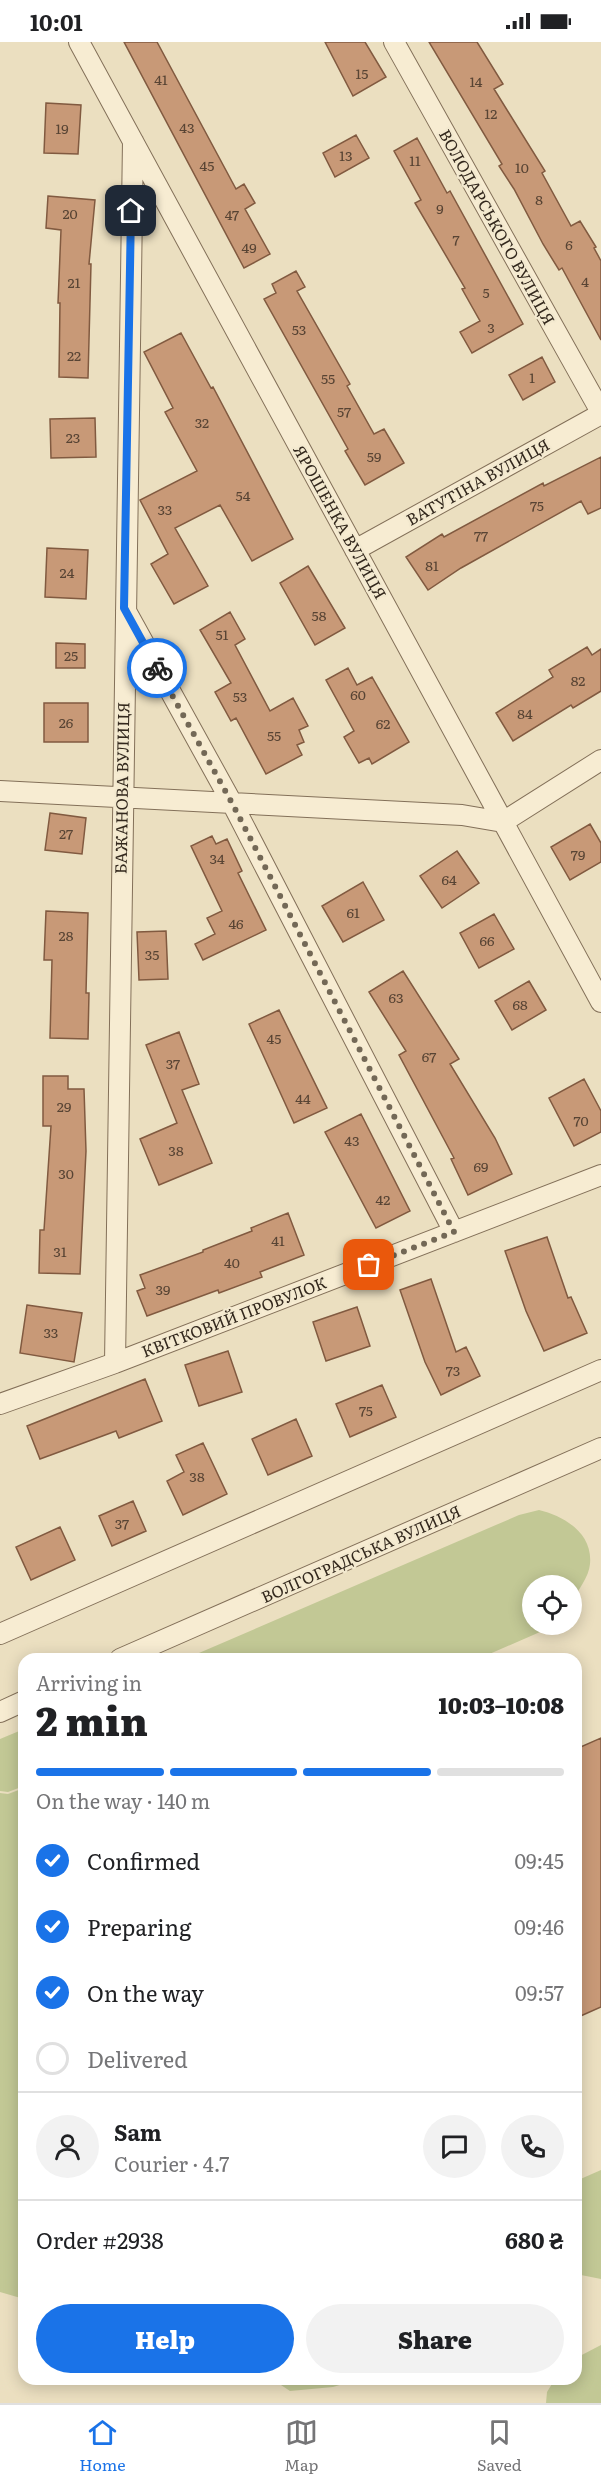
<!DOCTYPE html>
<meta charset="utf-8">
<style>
:root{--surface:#fff;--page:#f2f2f2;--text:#202124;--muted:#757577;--line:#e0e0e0;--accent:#1a73e8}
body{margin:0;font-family:Literata,serif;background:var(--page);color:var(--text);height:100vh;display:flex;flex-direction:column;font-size:22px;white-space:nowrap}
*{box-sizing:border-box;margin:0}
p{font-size:20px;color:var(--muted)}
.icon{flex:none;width:33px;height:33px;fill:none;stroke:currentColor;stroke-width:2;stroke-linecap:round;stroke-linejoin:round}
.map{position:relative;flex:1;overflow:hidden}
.details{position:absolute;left:18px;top:1611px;width:564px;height:732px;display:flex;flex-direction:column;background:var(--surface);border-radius:18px;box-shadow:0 3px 15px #0003}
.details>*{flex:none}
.controls{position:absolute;left:522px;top:1533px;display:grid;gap:12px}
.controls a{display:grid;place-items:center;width:60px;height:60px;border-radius:50%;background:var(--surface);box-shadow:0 3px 15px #0003;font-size:30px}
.pin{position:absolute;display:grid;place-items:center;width:51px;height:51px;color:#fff;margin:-26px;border-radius:12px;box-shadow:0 3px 9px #0006}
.courier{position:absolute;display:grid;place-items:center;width:60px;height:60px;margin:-30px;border:4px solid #1a73e8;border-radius:50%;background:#fff;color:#222;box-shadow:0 2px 8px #0007}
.head em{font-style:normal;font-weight:800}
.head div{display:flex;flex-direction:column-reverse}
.head{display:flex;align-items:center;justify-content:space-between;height:102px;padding:0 18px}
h1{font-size:39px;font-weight:800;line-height:45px}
.bar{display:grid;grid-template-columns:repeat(4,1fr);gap:9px 6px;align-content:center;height:72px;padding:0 18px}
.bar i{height:8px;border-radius:4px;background:var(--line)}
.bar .on{background:var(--accent)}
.bar p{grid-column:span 4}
.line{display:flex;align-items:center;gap:15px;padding:0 18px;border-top:2px solid var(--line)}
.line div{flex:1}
.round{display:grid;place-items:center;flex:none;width:63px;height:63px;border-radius:32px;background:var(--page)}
ol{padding:0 18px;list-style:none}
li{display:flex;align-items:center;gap:18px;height:66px}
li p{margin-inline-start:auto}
li .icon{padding:6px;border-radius:50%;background:var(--accent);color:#fff;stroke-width:4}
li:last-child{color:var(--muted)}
li i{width:33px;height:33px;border:3px solid var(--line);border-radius:50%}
.button{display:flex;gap:12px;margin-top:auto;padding:12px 18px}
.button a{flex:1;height:69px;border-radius:36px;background:var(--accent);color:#fff;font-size:24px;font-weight:800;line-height:69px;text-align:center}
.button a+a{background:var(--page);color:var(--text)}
.status{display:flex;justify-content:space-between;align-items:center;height:42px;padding:0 30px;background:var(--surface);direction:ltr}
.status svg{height:16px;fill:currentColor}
.menu{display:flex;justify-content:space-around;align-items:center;height:84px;border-top:2px solid var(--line);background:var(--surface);font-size:16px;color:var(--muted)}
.menu a{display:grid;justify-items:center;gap:3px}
.menu .on{color:var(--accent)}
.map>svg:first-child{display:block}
</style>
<div class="status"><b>10:01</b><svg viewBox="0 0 49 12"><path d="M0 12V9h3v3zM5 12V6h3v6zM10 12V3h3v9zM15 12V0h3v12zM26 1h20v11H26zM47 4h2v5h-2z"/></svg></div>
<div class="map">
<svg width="601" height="2361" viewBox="0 0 601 2361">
<rect width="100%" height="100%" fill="#ebdfc0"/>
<path fill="#c2c895" d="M539,1468C564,1474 593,1491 590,1522C589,1535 578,1548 572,1559V1544H532V1582L556,1583L478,1617H185L519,1473Z
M24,1687V1744L8,1750L0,1749V1697Z
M24,1746V2257L0,2250V1751L8,1752Z
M601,2128V2237L581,2233L576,2236V2139Z
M601,2303V2361H546L547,2350L555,2337H576V2316Z
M272,2337H359L333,2345L290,2349Z"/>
<path fill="#c89977" stroke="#815a40" stroke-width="1.5" d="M124,0H157L236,147L244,142L255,161L245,167L270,212L244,226Z
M325,0H365L386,35L353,54Z
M429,0H477L503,42L494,47L545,129L542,131L571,184L580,179L596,205L594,206L601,219V298L562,226L559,228L543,202L514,147L499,124L502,122Z
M46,61L81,63L78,112L44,111Z
M356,93L369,116L335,135L323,111Z
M417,96L447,151L450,149L523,282L472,311L460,290L480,279L462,247L465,246L415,161L421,158L394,109Z
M48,154L95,158L89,222H91L88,336L59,335L60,261H58L61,188L46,186Z
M296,229L305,245L297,249L350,342L347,344L374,392L384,387L404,421L365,443L345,409L348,407L264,257L276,251L272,242Z
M181,291L211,346L213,345L293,497L252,519L220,463L175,486L208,544L174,562L151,522L168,512L140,458L197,429L165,370L173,366L144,310Z
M542,315L555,340L523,358L509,333Z
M95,376L96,415L51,416L50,377Z
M601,415V466L588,472L581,459L461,526L428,548L406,515L442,492L444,495L543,441L544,444Z
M47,506L88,508L86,557L45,555Z
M308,524L345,586L315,603L280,541Z
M230,570L245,597L235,603L270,669L293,656L308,684L299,688L304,700L297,703L302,713L266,732L236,676L231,679L215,650L231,641L200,588Z
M56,601L85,602V626H56Z
M587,605L592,613L601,607V649L573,666L571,663L513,699L496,671L553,635L549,628Z
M348,626L357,643L372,635L409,700L372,722L369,716L359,721L344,695L354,689L326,638Z
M44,661H88V700H44Z
M50,771L86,776L82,812L45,808Z
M590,782L601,801V820L570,838L551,805Z
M212,794L216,802L227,797L242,829L238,831L266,888L203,918L195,902L215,892L207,876L222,869L191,804Z
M457,809L479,841L442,866L420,834Z
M363,840L384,878L343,900L322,864Z
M46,869L88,871L86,951H89L88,997L50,996L52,918H44Z
M494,872L514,907L479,926L460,891Z
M166,889L168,937L139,938L137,890Z
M403,929L459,1017L450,1022L495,1096L512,1132L468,1153L451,1117L454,1116L399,1013L406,1009L369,950Z
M529,939L546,968L512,988L495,959Z
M279,968L327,1066L294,1081L249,982Z
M179,990L199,1042L182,1048L212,1121L159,1143L140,1097L177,1081L146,1003Z
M43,1034H68V1047H84L86,1109L80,1232L39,1231L40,1188H44L51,1084H43Z
M584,1037L601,1069V1090L574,1104L549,1056Z
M361,1072L410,1169L376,1186L325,1090Z
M288,1171L304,1213L260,1230L262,1235L219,1251L218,1248L147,1274L137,1249L145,1246L140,1233L203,1210V1208L252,1189L251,1186Z
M547,1195L568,1256L571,1255L587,1291L544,1309L526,1269L505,1209Z
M431,1237L456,1310L466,1305L480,1334L441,1353L425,1320L400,1248Z
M27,1263L82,1271L74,1320L20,1311Z
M357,1265L370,1304L326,1319L313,1280Z
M228,1309L242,1350L199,1364L185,1323Z
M145,1337L162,1379L119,1396L116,1389L40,1417L27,1384Z
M382,1343L396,1375L350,1395L336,1362Z
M296,1377L312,1414L268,1433L252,1397Z
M203,1401L227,1452L183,1473L167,1439L184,1430L176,1413Z
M133,1459L146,1489L112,1504L99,1474Z
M60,1485L75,1518L31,1538L16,1505Z
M601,1696V1965L576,1976V1707Z"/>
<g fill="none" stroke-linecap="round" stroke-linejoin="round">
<g stroke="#837059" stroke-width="22">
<path id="street" d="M79,0L601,960
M394,0L601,370
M355,508L601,372
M126,569L232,761L454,1190
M0,749L462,773L503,780L601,718
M115,1321L133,99
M0,1362L115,1321L601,1133
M0,1592L601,1328
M120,1617L601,1406
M0,1670L24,1659"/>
</g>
<use href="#street" stroke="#f7ecd2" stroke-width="20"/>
</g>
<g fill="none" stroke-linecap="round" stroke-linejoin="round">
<path stroke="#736856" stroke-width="6" stroke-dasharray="0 10.8" d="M157,626L232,761L454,1190L369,1223"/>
<path stroke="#1a73e8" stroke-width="8" d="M131,169L124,566L157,626"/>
</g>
<g text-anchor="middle" stroke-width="4.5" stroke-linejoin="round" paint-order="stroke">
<g font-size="14" fill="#584434">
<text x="362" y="37">15</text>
<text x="161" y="43">41</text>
<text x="476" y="45">14</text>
<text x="491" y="77">12</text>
<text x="187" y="91">43</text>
<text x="62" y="92">19</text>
<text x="346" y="119">13</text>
<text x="415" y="124">11</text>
<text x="207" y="129">45</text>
<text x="522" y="131">10</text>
<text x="539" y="163">8</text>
<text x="440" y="172">9</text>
<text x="70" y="177">20</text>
<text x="232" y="178">47</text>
<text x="456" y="203">7</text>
<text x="569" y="208">6</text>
<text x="249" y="211">49</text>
<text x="585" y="245">4</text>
<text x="74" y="246">21</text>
<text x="486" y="256">5</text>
<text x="491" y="291">3</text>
<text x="299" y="293">53</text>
<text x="74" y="319">22</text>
<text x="532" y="341">1</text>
<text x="328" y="342">55</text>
<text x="344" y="375">57</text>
<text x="202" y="386">32</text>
<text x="73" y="401">23</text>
<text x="374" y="420">59</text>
<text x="243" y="459">54</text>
<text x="537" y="469">75</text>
<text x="165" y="473">33</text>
<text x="481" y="499">77</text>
<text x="432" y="529">81</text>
<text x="67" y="536">24</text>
<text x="319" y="579">58</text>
<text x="222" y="598">51</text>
<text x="71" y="619">25</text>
<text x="578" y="644">82</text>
<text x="358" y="658">60</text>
<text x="240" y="660">53</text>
<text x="525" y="677">84</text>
<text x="66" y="686">26</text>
<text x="383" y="687">62</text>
<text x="274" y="699">55</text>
<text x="66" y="797">27</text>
<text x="578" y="818">79</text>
<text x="217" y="822">34</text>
<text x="449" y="843">64</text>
<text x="353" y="876">61</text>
<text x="236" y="887">46</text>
<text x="66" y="899">28</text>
<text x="487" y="904">66</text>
<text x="152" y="918">35</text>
<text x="396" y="961">63</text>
<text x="520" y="968">68</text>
<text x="274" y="1002">45</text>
<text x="429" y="1020">67</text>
<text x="173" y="1027">37</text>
<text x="303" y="1062">44</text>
<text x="64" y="1070">29</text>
<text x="581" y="1084">70</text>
<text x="352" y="1104">43</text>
<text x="176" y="1114">38</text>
<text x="481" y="1130">69</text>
<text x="66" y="1137">30</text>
<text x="383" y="1163">42</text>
<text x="278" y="1204">41</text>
<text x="60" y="1215">31</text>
<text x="232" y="1226">40</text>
<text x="163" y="1253">39</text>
<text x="51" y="1296">33</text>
<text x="453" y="1334">73</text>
<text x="366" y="1374">75</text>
<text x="197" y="1440">38</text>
<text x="122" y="1487">37</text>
</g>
<g font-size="16" fill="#33281d" stroke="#f3e9cf">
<text transform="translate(497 185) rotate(61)" y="6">ВОЛОДАРСЬКОГО ВУЛИЦЯ</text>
<text transform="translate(478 440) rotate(-29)" y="6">ВАТУТІНА ВУЛИЦЯ</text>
<text transform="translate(340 480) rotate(61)" y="6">ЯРОШЕНКА ВУЛИЦЯ</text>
<text transform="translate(122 746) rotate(-89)" y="6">БАЖАНОВА ВУЛИЦЯ</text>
<text transform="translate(234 1275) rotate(-21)" y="6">КВІТКОВИЙ ПРОВУЛОК</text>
<text transform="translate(361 1512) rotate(-24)" y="6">ВОЛГОГРАДСЬКА ВУЛИЦЯ</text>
</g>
</g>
</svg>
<div class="controls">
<a><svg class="icon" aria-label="locate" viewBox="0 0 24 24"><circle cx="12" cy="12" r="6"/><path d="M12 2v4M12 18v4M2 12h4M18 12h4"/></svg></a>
</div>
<div class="pin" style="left:369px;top:1223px;background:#ea580c"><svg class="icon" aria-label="bag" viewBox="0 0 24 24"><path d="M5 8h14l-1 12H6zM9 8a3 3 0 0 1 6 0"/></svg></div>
<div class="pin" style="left:131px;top:169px;background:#1f2937"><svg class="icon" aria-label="home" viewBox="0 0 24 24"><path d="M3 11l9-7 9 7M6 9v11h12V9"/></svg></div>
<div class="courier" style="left:157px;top:626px"><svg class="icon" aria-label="bike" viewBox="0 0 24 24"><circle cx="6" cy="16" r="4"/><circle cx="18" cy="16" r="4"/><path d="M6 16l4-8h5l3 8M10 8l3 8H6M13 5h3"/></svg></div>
<section class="details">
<div class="head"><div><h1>2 min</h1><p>Arriving in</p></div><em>10:03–10:08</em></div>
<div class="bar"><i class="on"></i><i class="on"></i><i class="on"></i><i></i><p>On the way · 140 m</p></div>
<ol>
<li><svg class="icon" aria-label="check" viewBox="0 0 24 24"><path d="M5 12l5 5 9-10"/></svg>Confirmed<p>09:45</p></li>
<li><svg class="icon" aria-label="check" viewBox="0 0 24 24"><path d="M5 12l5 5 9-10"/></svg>Preparing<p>09:46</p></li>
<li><svg class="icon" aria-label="check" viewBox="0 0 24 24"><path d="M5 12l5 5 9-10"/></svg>On the way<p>09:57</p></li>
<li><i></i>Delivered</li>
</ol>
<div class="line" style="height:108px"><a class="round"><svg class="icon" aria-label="person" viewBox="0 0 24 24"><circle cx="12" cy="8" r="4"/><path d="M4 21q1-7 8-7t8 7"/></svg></a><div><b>Sam</b><p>Courier · 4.7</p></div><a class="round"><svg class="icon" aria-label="chat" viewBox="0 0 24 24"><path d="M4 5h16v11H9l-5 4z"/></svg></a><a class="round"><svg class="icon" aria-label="phone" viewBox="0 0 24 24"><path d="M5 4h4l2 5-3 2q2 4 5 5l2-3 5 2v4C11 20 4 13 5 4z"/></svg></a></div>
<div class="line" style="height:78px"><div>Order #2938</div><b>680 ₴</b></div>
<div class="button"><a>Help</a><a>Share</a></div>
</section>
</div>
<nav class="menu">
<a class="on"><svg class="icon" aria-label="home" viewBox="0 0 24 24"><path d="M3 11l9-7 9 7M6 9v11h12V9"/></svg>Home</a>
<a><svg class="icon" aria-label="map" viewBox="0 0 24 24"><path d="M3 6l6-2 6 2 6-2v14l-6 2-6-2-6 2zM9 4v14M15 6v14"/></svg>Map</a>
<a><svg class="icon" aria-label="saved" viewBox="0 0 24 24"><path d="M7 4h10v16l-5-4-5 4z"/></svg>Saved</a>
</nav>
